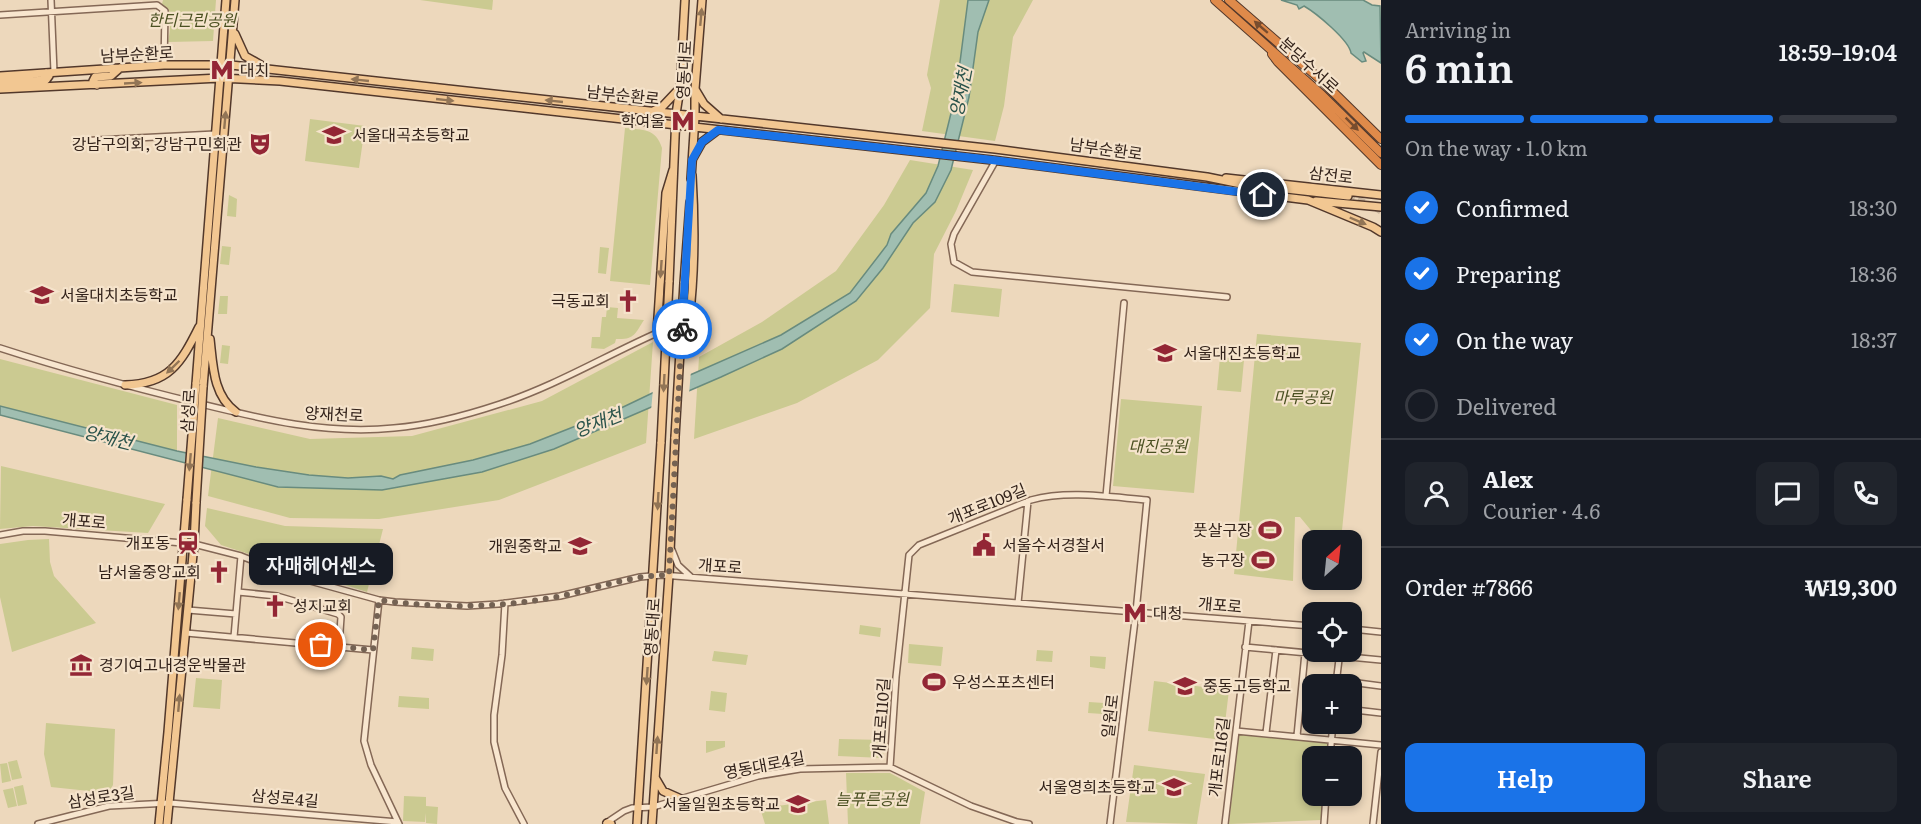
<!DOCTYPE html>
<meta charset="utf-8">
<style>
:root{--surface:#171b24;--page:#20242c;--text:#f1f3f6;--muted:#9ea1a6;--line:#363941;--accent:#1a73e8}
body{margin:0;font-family:Literata,"Noto Sans KR",serif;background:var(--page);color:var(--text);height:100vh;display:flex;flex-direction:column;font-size:22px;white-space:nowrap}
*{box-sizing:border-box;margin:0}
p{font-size:20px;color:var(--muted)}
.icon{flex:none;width:33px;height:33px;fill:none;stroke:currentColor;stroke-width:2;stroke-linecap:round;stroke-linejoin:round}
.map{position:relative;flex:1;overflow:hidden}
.panel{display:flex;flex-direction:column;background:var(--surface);width:540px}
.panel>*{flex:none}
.needle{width:39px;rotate:27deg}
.buttons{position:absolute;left:1302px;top:530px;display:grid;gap:12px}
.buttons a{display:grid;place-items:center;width:60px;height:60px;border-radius:12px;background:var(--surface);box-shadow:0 3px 9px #0003;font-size:30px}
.pin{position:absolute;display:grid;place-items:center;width:51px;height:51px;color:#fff;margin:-26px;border:3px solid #fff;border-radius:50%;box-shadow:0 2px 6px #0007}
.courier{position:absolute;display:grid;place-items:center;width:60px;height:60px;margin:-30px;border:4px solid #1a73e8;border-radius:50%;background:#fff;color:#222;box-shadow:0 2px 8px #0007}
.bubble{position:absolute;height:42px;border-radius:12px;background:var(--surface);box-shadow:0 3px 9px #0003;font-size:20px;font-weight:600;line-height:42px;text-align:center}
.overview em{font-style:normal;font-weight:600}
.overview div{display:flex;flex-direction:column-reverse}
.overview{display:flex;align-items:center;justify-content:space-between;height:102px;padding:0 24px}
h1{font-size:39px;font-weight:600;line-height:45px}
.bar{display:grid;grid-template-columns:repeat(4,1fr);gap:9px 6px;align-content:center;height:72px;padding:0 24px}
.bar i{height:8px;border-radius:4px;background:var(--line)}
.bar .on{background:var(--accent)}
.bar p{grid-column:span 4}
.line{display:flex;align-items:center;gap:15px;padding:0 24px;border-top:2px solid var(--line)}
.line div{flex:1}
.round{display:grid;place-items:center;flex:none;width:63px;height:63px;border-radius:12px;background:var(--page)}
ol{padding:0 24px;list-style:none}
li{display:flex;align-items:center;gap:18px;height:66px}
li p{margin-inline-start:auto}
li .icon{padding:6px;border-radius:50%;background:var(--accent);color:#fff;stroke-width:4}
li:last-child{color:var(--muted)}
li i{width:33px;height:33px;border:3px solid var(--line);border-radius:50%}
.action{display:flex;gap:12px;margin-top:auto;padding:12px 24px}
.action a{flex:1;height:69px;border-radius:12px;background:var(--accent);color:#fff;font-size:24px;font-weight:600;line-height:69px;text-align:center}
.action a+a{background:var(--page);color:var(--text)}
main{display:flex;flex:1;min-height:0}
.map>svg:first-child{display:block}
</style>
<main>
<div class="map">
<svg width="1381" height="824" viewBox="0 0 1381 824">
<rect width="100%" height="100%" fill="#edd8bc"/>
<path fill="#cbca91" d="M163,0H216L213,41L168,42C171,26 172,17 162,4Z
M420,0H493L492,10Z
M940,0H1033L1013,37L1004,106L995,141L922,131L931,88L927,75Z
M310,119L365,126L359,168L305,161Z
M625,128C643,130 656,128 662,148L650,285L610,281Z
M910,160L973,170L956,211L934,254L930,308L878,360L797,403L694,439L699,357L762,322L836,271L884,205Z
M229,195L237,199L236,217L227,216Z
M222,246L231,247L229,265L220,264Z
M600,247L609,248L606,274L598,273Z
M954,284L1002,289L999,317L951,312Z
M220,296H228L227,314H218Z
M607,307L618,308L617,318L644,320C635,334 634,340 616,339L615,343L604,349L591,348L592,337H600L602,317H606Z
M1257,334L1361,343L1341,540H1319L1300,517H1295L1293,581L1234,574Z
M653,342L646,443L499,500L379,519L290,518L208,496L218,418L310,439L412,436L542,401Z
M222,345L230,346L228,364L220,363Z
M1220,357L1244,360L1241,392L1217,390Z
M0,359L177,405V451L0,406Z
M1121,399L1202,406L1194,493L1113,486Z
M1,466L165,504L148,533L33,526L0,529Z
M207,508L285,526L383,529L367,592L221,545L205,526Z
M49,539L50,562L54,576L96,623L12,652L0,597V544L28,540Z
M860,625L881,628L880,637L859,634Z
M909,644L943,647L941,666L908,663Z
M412,647L434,649L433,661L411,659Z
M1037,650L1053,651L1052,662L1036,661Z
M714,651L748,655L746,665L712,661Z
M1090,656L1106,657L1105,669L1090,667Z
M196,678L222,680L220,709L193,707Z
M1154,681L1229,690L1223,740L1148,731Z
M711,691L727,693L725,712L709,710Z
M399,696L429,698V709L398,707Z
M1089,702L1104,703L1103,714L1088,713Z
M46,723L115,729L113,785L108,793L51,787L44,754Z
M1239,733L1329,741L1327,756H1312V795H1323L1321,820L1229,824Z
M839,739L884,740L883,758L838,756Z
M706,741H725V747L706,753Z
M17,760L22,778L12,780L8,762Z
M7,763L11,781L2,783L0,764Z
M1134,765L1205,774L1197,824L1126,822Z
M846,773H890L925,792L920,824H848Z
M23,785L27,804L18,806L14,787Z
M13,788L17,806L8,808L3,790Z
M404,796L426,797V806L438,807L437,824L426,823V813L425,822L403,821Z
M826,800L829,824H765L760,808Z"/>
<path fill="#a0beb1" stroke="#688b7e" stroke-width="1.5" d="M968,0H989L978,32L969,97L951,170L935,202L913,223L883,268L856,301L782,349L721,377L554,449L482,472L382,490L278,487L0,415V406L177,451L256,467L309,475L348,478L381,476L393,479L400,475L473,460L530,444L619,409L690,375L781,335L850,293L887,245L891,234L926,193L938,166L956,93Z
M1281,0H1363L1372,5L1380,6L1381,63L1364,52L1363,53L1366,61L1362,62L1351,53C1349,40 1316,13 1304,6L1299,9L1297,5Z"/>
<path fill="#edd8bc" d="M691,371L689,394L651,411L653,389Z"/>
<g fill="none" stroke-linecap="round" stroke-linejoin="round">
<path stroke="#c8b49c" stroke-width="7" stroke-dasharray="7 3.5" stroke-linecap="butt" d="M1348,196L1375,207L1381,211"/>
<g stroke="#846856" stroke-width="8">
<path id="minor" d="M51,0L54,72
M0,15L157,5L165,11L164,65
M77,141L215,134
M996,160L954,234L951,244L954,262L972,272L1227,297
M0,348C65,369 131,387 197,403C262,419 326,435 394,428C430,425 467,415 500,404C555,386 605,356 657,333
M1106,496L1124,303
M0,535L23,531H45L194,544L241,556L292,576L379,600L395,602L467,606L498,604L560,596L640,577L662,575L1312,626
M672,550L678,565L691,577
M238,592L277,596L338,614L341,617L339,646
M379,600L364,741L371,765L399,824
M505,603L502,655L494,715V742L505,788L524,824
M1018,603L1028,501
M188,610L236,614
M1352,629L1381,632
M186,633L373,650
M234,637L241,556
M1245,647L1381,660
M1358,683L1381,686
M1336,684L1340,651
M1355,710L1381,713
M1236,731L1381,745
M1266,733L1276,650
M1297,736L1305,653
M1330,756L1333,723
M890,767L896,677L909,555L919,545L1031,500C1068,490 1110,497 1147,500L1136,612L1110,824
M606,823L624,811L632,808L653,807L758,776L800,769L890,767L971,806L1017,822L1029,824
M38,824L109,806L170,803L398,822
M1225,824L1249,621
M1324,824L1326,795
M1373,824L1381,752"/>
</g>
<g stroke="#52382b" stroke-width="10">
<path id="major" d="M235,34L245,56L261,65
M0,76L164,65H231L995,149L1207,177L1241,184L1348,196
M0,83L46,80L49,76L46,73
M97,85L93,81L95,77L111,76L120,68
M0,89L220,78L280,81L992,160L1308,200L1373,227L1381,232
M695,89L704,104L721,119
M653,111L662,107L680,88
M693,158L702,142L718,130
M673,170L666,193L657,333L680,322L689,320C695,272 695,224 692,175
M1226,178L1381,195
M691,179L695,117V89L702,0
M1316,201L1381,207
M669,282L676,114L680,88L685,0
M684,283L690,202
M210,339C213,365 213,396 236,412
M196,384L226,0
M125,385C169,384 181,363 199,327
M203,387L235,0
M656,779L663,791L681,799
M607,823L611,824
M159,824L168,732L187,499
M167,824L194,544L196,502
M637,824L661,442
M652,824L669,575L675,437"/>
</g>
<g stroke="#52382b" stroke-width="10">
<path id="highway" d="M1215,0L1322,95L1381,153
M1229,0L1321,80L1381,139
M1272,54L1278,62L1381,165"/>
</g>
<use href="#minor" stroke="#f8e6cf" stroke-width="5"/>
<use href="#major" stroke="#f2c792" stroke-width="7"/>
<use href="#highway" stroke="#df8a4a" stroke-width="8"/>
<g stroke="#52382b" stroke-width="10" stroke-linecap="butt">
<path id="major-bridge" d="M675,437L684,283
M661,442L669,282
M187,499L196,384
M196,502L203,387"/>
</g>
<use href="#major-bridge" stroke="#f2c792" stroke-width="7"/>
</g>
<defs><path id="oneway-solid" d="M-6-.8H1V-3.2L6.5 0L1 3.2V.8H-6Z" transform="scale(1.5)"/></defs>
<g fill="#927556">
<use href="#oneway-solid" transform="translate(701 17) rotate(-85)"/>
<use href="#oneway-solid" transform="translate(360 80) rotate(-174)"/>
<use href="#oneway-solid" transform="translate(133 83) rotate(-3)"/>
<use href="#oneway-solid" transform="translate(445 100) rotate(6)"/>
<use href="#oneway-solid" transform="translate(554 101) rotate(-174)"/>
<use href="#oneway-solid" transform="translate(225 120) rotate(-85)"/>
<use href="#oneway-solid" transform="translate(1358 221) rotate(23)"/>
<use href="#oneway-solid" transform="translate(661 269) rotate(94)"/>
<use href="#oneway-solid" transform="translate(173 367) rotate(136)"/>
<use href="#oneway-solid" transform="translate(664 383) rotate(93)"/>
<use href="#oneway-solid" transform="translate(190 462) rotate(95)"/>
<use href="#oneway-solid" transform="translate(658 501) rotate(93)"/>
<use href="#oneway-solid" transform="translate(179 601) rotate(95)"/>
<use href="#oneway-solid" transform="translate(647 676) rotate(94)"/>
<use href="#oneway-solid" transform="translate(179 703) rotate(-85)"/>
<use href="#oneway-solid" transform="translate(657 745) rotate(-86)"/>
</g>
<g fill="#784c2e">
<use href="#oneway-solid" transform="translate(1261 27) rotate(-139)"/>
<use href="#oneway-solid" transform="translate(1352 124) rotate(45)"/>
</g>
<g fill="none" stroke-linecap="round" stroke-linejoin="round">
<path stroke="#746253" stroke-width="6" stroke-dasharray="0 10.8" d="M321,645L373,650L379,600C439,609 502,608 561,596C597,588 632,575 669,575L682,329"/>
<path stroke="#1a73e8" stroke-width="8" d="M682,329L692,160L702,142L718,130L992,160L1263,195"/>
</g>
<defs>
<g id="metro-bare" transform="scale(1.8)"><path d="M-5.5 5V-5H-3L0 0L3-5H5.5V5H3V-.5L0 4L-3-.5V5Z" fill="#932635" stroke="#f5e3cb" stroke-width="2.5" paint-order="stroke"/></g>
<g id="school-bare" transform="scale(1.8)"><path d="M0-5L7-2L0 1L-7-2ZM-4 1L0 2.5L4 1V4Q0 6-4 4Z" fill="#932635" stroke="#f5e3cb" stroke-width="2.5" paint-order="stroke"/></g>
<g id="theatre-bare" transform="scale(1.8)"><path d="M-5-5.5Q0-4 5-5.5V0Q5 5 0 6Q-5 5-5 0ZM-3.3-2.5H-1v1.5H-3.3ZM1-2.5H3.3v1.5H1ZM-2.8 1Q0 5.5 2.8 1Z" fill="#932635" stroke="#f5e3cb" stroke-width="2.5" paint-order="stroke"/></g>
<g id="church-bare" transform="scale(1.8)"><path d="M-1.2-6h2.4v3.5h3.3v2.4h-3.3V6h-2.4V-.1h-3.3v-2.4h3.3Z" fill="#932635" stroke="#f5e3cb" stroke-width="2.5" paint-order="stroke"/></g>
<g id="stadium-bare" transform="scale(1.8)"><path d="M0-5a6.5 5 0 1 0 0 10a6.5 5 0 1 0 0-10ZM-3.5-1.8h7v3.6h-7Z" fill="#932635" stroke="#f5e3cb" stroke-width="2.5" paint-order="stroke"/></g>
<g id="station-bare" transform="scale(1.8)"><path d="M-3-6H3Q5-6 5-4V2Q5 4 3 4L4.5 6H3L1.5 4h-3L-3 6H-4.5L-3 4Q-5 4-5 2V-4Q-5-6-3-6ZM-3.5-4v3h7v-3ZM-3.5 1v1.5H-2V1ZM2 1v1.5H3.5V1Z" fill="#932635" stroke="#f5e3cb" stroke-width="2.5" paint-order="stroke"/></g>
<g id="civic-bare" transform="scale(1.8)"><path d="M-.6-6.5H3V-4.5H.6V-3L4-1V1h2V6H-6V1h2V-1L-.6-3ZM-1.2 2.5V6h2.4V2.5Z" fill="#932635" stroke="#f5e3cb" stroke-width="2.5" paint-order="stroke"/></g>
<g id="museum-bare" transform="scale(1.8)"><path d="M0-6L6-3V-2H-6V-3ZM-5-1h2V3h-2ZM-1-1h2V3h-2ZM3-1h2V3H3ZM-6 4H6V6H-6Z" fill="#932635" stroke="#f5e3cb" stroke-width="2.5" paint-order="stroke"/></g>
</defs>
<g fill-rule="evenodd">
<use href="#metro-bare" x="222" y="70"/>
<use href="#metro-bare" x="683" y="121"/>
<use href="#school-bare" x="334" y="135"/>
<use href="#theatre-bare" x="260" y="144"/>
<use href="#school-bare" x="42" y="295"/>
<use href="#church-bare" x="628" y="301"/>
<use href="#school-bare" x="1165" y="353"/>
<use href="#stadium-bare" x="1270" y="530"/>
<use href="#station-bare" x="188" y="543"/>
<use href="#civic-bare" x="984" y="545"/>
<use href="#school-bare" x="580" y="546"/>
<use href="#stadium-bare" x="1263" y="560"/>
<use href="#church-bare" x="219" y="572"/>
<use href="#church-bare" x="275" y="606"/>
<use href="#metro-bare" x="1135" y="613"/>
<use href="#museum-bare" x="81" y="665"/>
<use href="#stadium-bare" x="934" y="682"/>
<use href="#school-bare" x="1185" y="686"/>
<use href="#school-bare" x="1174" y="787"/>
<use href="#school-bare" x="798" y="804"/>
</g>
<g text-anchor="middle" stroke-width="4.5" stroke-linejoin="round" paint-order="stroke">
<g font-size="16" font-style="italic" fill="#4a5021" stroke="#f5e3cb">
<text x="192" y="26">한티근린공원</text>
<text x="1303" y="403">마루공원</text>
<text x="1158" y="452">대진공원</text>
<text x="872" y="805">늘푸른공원</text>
</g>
<g font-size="16" fill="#33231b" stroke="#f5e3cb">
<text transform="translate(137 54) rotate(-3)" y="6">남부순환로</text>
<text transform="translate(1309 65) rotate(42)" y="6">분당수서로</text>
<text transform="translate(684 70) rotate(-87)" y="6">영동대로</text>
<text transform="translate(623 95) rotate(6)" y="6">남부순환로</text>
<text transform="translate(1106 149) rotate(8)" y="6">남부순환로</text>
<text transform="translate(1331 175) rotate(7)" y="6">삼전로</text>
<text transform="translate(188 411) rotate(-86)" y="6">삼성로</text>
<text transform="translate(334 414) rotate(3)" y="6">양재천로</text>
<text transform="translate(987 504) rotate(-22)" y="6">개포로109길</text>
<text transform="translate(84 521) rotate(5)" y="6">개포로</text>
<text transform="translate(720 566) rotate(4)" y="6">개포로</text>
<text transform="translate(1220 605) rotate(5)" y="6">개포로</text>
<text transform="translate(652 627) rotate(-86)" y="6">영동대로</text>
<text transform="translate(1110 716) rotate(-83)" y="6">일원로</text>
<text transform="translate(881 718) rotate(-86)" y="6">개포로110길</text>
<text transform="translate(1219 757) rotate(-83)" y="6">개포로116길</text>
<text transform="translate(764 765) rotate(-11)" y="6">영동대로4길</text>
<text transform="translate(101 797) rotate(-9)" y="6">삼성로3길</text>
<text transform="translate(285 798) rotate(5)" y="6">삼성로4길</text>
</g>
<g font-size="16" fill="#33231b" stroke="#f5e3cb" text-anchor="start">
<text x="240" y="76">대치</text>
<text x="665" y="127" text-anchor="end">학여울</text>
<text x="352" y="141">서울대곡초등학교</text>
<text x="242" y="150" text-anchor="end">강남구의회, 강남구민회관</text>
<text x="60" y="301">서울대치초등학교</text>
<text x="610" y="307" text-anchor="end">극동교회</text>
<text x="1183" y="359">서울대진초등학교</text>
<text x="1252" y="536" text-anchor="end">풋살구장</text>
<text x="170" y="549" text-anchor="end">개포동</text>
<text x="1002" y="551">서울수서경찰서</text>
<text x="562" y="552" text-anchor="end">개원중학교</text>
<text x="1245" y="566" text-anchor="end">농구장</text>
<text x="201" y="578" text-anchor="end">남서울중앙교회</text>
<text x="293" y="612">성지교회</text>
<text x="1153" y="619">대청</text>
<text x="99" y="671">경기여고내경운박물관</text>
<text x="952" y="688">우성스포츠센터</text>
<text x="1203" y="692">중동고등학교</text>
<text x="1156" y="793" text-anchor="end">서울영희초등학교</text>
<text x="780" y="810" text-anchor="end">서울일원초등학교</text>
</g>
<g font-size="18" font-style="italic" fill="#2a534b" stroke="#f5e3cb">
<text transform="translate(961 92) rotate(-79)" y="6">양재천</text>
<text transform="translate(598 423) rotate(-21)" y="6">양재천</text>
<text transform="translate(108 438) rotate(14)" y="6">양재천</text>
</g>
</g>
</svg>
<div class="buttons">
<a><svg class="needle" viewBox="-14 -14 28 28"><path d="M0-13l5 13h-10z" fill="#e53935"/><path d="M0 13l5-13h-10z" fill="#9ea1a6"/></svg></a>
<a><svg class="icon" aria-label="locate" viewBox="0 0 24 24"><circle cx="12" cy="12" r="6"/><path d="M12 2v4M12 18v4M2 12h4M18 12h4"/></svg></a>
<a>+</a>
<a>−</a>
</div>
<div class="pin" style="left:321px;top:645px;background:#ea580c"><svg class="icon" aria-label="bag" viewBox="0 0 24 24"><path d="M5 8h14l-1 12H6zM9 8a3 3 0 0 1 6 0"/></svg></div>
<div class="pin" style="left:1263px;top:195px;background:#1f2937"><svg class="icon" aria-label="home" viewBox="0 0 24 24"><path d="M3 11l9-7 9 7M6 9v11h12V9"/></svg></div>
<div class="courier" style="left:682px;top:329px"><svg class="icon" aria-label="bike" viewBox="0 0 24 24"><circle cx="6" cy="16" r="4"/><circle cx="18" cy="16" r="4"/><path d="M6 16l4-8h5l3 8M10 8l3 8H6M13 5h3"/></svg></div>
<div class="bubble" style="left:249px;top:543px;width:144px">자매헤어센스</div>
</div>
<section class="panel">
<div class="overview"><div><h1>6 min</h1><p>Arriving in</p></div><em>18:59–19:04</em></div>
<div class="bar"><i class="on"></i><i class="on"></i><i class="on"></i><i></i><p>On the way · 1.0 km</p></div>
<ol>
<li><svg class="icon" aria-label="check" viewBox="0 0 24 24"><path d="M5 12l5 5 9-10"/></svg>Confirmed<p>18:30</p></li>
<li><svg class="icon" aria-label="check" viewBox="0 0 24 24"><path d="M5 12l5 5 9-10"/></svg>Preparing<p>18:36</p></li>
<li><svg class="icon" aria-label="check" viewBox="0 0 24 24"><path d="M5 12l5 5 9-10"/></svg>On the way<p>18:37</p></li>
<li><i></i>Delivered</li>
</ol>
<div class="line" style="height:108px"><a class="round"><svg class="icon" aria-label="person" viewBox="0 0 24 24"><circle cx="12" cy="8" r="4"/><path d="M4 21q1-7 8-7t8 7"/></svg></a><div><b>Alex</b><p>Courier · 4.6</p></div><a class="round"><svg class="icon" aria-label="chat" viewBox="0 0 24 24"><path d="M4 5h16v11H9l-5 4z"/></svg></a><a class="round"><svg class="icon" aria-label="phone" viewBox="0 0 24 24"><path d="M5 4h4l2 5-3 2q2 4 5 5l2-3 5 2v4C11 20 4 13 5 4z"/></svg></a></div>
<div class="line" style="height:78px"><div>Order #7866</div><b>₩19,300</b></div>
<div class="action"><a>Help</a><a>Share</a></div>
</section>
</main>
